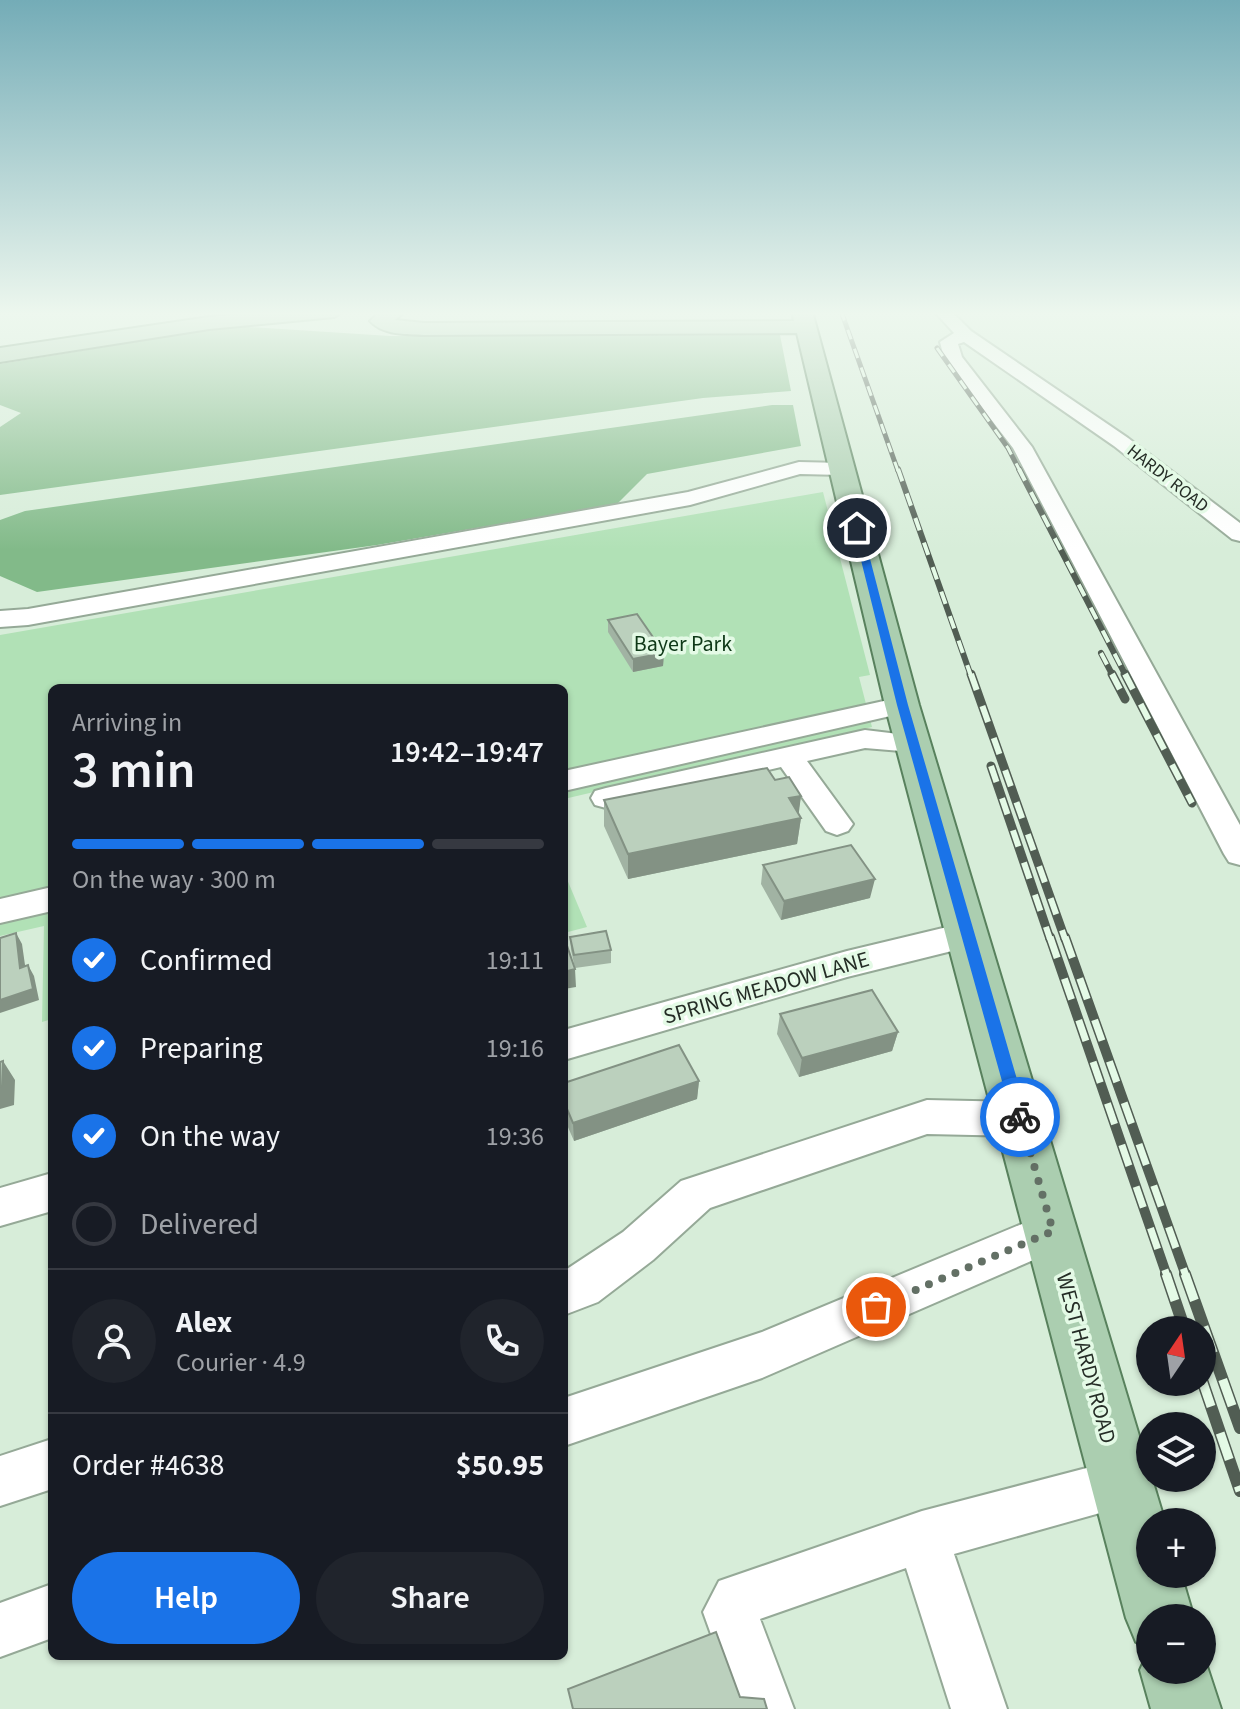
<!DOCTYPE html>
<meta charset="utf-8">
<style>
:root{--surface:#171b24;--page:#20242c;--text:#f1f3f6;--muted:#9ea1a6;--line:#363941;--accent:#1a73e8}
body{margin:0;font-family:"Source Sans 3",sans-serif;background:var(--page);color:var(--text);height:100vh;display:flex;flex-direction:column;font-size:30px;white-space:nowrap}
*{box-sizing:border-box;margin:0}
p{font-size:26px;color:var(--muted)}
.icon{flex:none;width:44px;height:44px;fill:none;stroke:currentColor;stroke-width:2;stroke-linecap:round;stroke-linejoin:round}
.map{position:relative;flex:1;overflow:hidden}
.side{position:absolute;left:48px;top:684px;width:520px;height:976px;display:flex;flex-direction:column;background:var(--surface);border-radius:12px;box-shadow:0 2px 6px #0004}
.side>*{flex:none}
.needle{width:52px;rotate:13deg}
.tools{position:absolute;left:1136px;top:1316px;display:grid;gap:16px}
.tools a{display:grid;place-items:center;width:80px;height:80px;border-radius:50%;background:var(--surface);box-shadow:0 2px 6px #0004;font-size:40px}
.pin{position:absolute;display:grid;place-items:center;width:68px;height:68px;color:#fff;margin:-34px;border:4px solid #fff;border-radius:50%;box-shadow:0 2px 8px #0007}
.courier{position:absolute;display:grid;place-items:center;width:80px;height:80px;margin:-40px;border:6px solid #1a73e8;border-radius:50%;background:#fff;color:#222;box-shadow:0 2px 10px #0007}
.summary em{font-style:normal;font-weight:600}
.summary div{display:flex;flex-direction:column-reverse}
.summary{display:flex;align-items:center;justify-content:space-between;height:136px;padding:0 24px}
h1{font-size:52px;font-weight:600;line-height:60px}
.bar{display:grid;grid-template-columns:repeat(4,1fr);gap:12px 8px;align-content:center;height:96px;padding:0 24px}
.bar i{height:10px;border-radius:6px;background:var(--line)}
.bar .active{background:var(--accent)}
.bar p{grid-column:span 4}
.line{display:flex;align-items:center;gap:20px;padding:0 24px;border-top:2px solid var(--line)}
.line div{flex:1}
.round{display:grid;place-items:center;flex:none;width:84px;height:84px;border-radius:42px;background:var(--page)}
ol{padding:0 24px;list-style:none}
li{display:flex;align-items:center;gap:24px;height:88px}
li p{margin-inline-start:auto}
li .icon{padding:8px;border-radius:50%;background:var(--accent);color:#fff;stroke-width:4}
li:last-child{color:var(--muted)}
li i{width:44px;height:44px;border:4px solid var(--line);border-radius:50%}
.cta{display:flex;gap:16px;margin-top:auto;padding:16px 24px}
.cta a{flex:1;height:92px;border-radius:48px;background:var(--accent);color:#fff;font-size:32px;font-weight:600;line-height:92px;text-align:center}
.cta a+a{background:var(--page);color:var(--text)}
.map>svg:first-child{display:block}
</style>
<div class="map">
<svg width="1240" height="1709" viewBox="0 0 1240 1709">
<rect width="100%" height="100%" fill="#d7edd9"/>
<path fill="#b1e1b6" d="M823,492L870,675L859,677L872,727L564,799V688H52V1019L42,1022L44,926L0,936V635Z
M564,872L587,927L564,933Z"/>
<path fill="#82ba89" d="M234,326L390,336L780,335L791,391L703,398L0,495V427L21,413L0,405V364Z
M772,405H793L801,446L647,474L617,504L377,545L37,592L0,576V520L25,511Z"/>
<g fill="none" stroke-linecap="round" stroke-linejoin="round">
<g stroke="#95a997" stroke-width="4">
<path id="minor" d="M934,311H951L971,331L1128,438L1240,523V541L1232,539L1114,446L964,342L958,344L962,357L1032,447L1240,825V865L1229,862L1224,854L1013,448L944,358L940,342L954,333Z
M799,462L842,463L852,469L842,475L800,474L690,505L28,625L0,627V611L28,609L688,492Z
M902,697L912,699L916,705L912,711L564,791V771Z
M865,730L923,737L927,743L923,749L913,752L865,748L807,761L853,824L848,831L837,835L826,831L781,767L606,808L595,805L591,798L595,791L606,788Z
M52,887V911L0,923V899Z
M968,922L980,926L985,935L980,944L847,977L564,1060V1030L847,951Z
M927,1100L1021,1102L1035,1107L1041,1119L1035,1131L1021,1136L927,1134L710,1208L653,1260L598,1302L564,1315V1271L623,1232L681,1181Z
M52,1173V1211L0,1226V1188Z
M1053,1211L1068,1217L1074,1231L1068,1245L762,1378L564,1446V1398L762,1332Z
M52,1439V1489L0,1506V1456Z
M1121,1459L1139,1466L1146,1484L1139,1502L954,1554L1007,1709H951L906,1568L760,1619L794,1709H738L703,1612L719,1581L922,1511Z
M52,1584V1638L0,1657V1603Z"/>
</g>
<g stroke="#58815d" stroke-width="4">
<path id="major" d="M269,311H344L334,317L209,329L0,362V348L209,317Z
M381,311H405L395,320L424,323L794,321L792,311H812L919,705L1165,1522H1150V1574H1181L1194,1618H1150V1670H1202V1651L1221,1709H1151L1140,1670L1150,1648L1136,1642L1126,1618L885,705L797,333L424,335C405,334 383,335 370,321Z"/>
</g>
<use href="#minor" fill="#fff" fill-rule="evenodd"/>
<use href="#major" fill="#abceb0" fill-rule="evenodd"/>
<g stroke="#515d53" stroke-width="5">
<path id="rail-far4" d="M841,311L898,471
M937,348L1008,448L1020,471"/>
</g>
<g stroke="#515d53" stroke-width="6">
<path id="rail-far3" d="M898,469L971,676
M1019,469L1126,676
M1101,653L1113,676"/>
</g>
<g stroke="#515d53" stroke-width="9">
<path id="rail-far2" d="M971,674L1065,939
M1112,674L1125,699
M1125,674L1192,803
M991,766L1050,939"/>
</g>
<g stroke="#515d53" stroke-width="10">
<path id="rail-far1" d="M1050,937L1167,1276
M1065,937L1186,1276"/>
</g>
<g stroke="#515d53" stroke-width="12">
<path id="rail" d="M1166,1274L1185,1330
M1185,1274L1240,1428
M1202,1380L1240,1491"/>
</g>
<use href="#rail-far4" stroke="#e4fae6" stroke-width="3" stroke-dasharray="10" stroke-linecap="butt"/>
<use href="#rail-far3" stroke="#e4fae6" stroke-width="4" stroke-dasharray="13" stroke-linecap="butt"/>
<use href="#rail-far2" stroke="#e4fae6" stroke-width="6" stroke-dasharray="17" stroke-linecap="butt"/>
<use href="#rail-far1" stroke="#e4fae6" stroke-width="7" stroke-dasharray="22" stroke-linecap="butt"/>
<use href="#rail" stroke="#e4fae6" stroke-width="9" stroke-dasharray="28" stroke-linecap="butt"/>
</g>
<path fill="#a1b3a3" d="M608,620L664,653L663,666L633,672L608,632Z
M775,780L801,796L798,813L801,818L797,844L628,879L604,826V800Z
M763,865L870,898L781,920L761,884Z
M570,937L611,950V963L575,968L571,950Z
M780,1014L898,1032L892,1051L799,1077L777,1034Z
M699,1081L697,1099L574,1141L564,1118V1083Z"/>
<path fill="#839284" d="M664,653L663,666L633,672V659Z
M801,796L798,819L801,818L797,844L628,879V854L789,798Z
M875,879L870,898L781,920L784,901Z
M16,933L22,944L27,979L20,968Z
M28,965L34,976L39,1000L0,1013V1000Z
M575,969L576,987L564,989V972Z
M898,1032L892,1051L799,1077L802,1058Z
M3,1061L15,1080L14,1105L0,1109V1087Z
M699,1081L697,1099L574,1141L573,1123Z"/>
<path fill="#bbd0bd" stroke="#839284" stroke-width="2" d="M637,614L664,653L633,659L608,620Z
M767,768L775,780L789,777L801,796L789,798L801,818L628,854L604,800Z
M851,845L875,879L784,901L763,865Z
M606,931L611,950L574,955L570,937Z
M16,933L20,968L28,965L33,989L0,1000V938Z
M564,937L575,969L564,972Z
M872,990L898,1032L802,1058L780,1014Z
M679,1045L699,1081L573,1123L564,1102V1083Z
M3,1061L2,1086L0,1087V1062Z
M716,1632L740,1697L764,1699L767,1709H573L568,1689Z"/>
<linearGradient id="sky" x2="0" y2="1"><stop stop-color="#74acb7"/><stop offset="0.57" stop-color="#edf7ee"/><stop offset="1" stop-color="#edf7ee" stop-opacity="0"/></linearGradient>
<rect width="1240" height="550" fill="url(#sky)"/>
<path fill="#1a73e8" d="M857,525L862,528L908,705L1028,1117L1020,1124L1012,1117L897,705L853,528Z"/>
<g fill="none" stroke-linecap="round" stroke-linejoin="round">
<path stroke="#637065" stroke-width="8" stroke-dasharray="0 14.4" d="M876,1307L1053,1231L1020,1117"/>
</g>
<g text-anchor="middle" stroke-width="7" stroke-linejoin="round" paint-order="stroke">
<g font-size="18" fill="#252d26" stroke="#e4fae6">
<text transform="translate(1168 478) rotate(38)" y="6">HARDY ROAD</text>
</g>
<g font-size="22" fill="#0e3817" stroke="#e4fae6">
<text x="683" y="651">Bayer Park</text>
</g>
<g font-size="22" fill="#252d26" stroke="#e4fae6">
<text transform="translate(766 987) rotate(-16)" y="8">SPRING MEADOW LANE</text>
<text transform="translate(1087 1358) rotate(75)" y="8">WEST HARDY ROAD</text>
</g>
</g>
</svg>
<div class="tools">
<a><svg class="needle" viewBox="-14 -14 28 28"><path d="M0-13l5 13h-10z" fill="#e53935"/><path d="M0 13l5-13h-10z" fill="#9ea1a6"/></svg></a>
<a><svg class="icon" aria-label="layers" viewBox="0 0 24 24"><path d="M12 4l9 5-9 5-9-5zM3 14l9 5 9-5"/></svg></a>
<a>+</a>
<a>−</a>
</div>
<div class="pin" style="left:876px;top:1307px;background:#ea580c"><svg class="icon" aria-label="bag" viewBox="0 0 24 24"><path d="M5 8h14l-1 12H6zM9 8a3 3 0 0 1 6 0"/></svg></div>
<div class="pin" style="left:857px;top:528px;background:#1f2937"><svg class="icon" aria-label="home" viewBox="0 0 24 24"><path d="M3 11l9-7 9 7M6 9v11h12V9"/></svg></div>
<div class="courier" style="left:1020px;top:1117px"><svg class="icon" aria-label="bike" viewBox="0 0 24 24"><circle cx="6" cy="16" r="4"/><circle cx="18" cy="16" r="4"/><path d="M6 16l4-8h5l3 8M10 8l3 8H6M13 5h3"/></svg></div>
<section class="side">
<div class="summary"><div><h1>3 min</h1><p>Arriving in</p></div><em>19:42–19:47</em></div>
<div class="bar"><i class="active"></i><i class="active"></i><i class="active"></i><i></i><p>On the way · 300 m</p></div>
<ol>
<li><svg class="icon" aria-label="check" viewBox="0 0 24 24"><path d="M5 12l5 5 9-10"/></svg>Confirmed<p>19:11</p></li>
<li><svg class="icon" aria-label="check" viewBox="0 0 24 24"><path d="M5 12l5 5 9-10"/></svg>Preparing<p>19:16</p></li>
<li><svg class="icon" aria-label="check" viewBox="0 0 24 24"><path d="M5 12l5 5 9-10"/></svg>On the way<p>19:36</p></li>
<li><i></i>Delivered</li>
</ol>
<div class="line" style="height:144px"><a class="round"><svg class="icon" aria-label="person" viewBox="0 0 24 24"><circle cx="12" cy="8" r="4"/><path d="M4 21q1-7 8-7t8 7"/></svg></a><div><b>Alex</b><p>Courier · 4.9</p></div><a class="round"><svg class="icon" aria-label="phone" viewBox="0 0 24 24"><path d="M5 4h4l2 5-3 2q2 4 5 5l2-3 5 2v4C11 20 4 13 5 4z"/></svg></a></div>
<div class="line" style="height:104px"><div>Order #4638</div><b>$50.95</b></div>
<div class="cta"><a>Help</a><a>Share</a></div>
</section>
</div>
